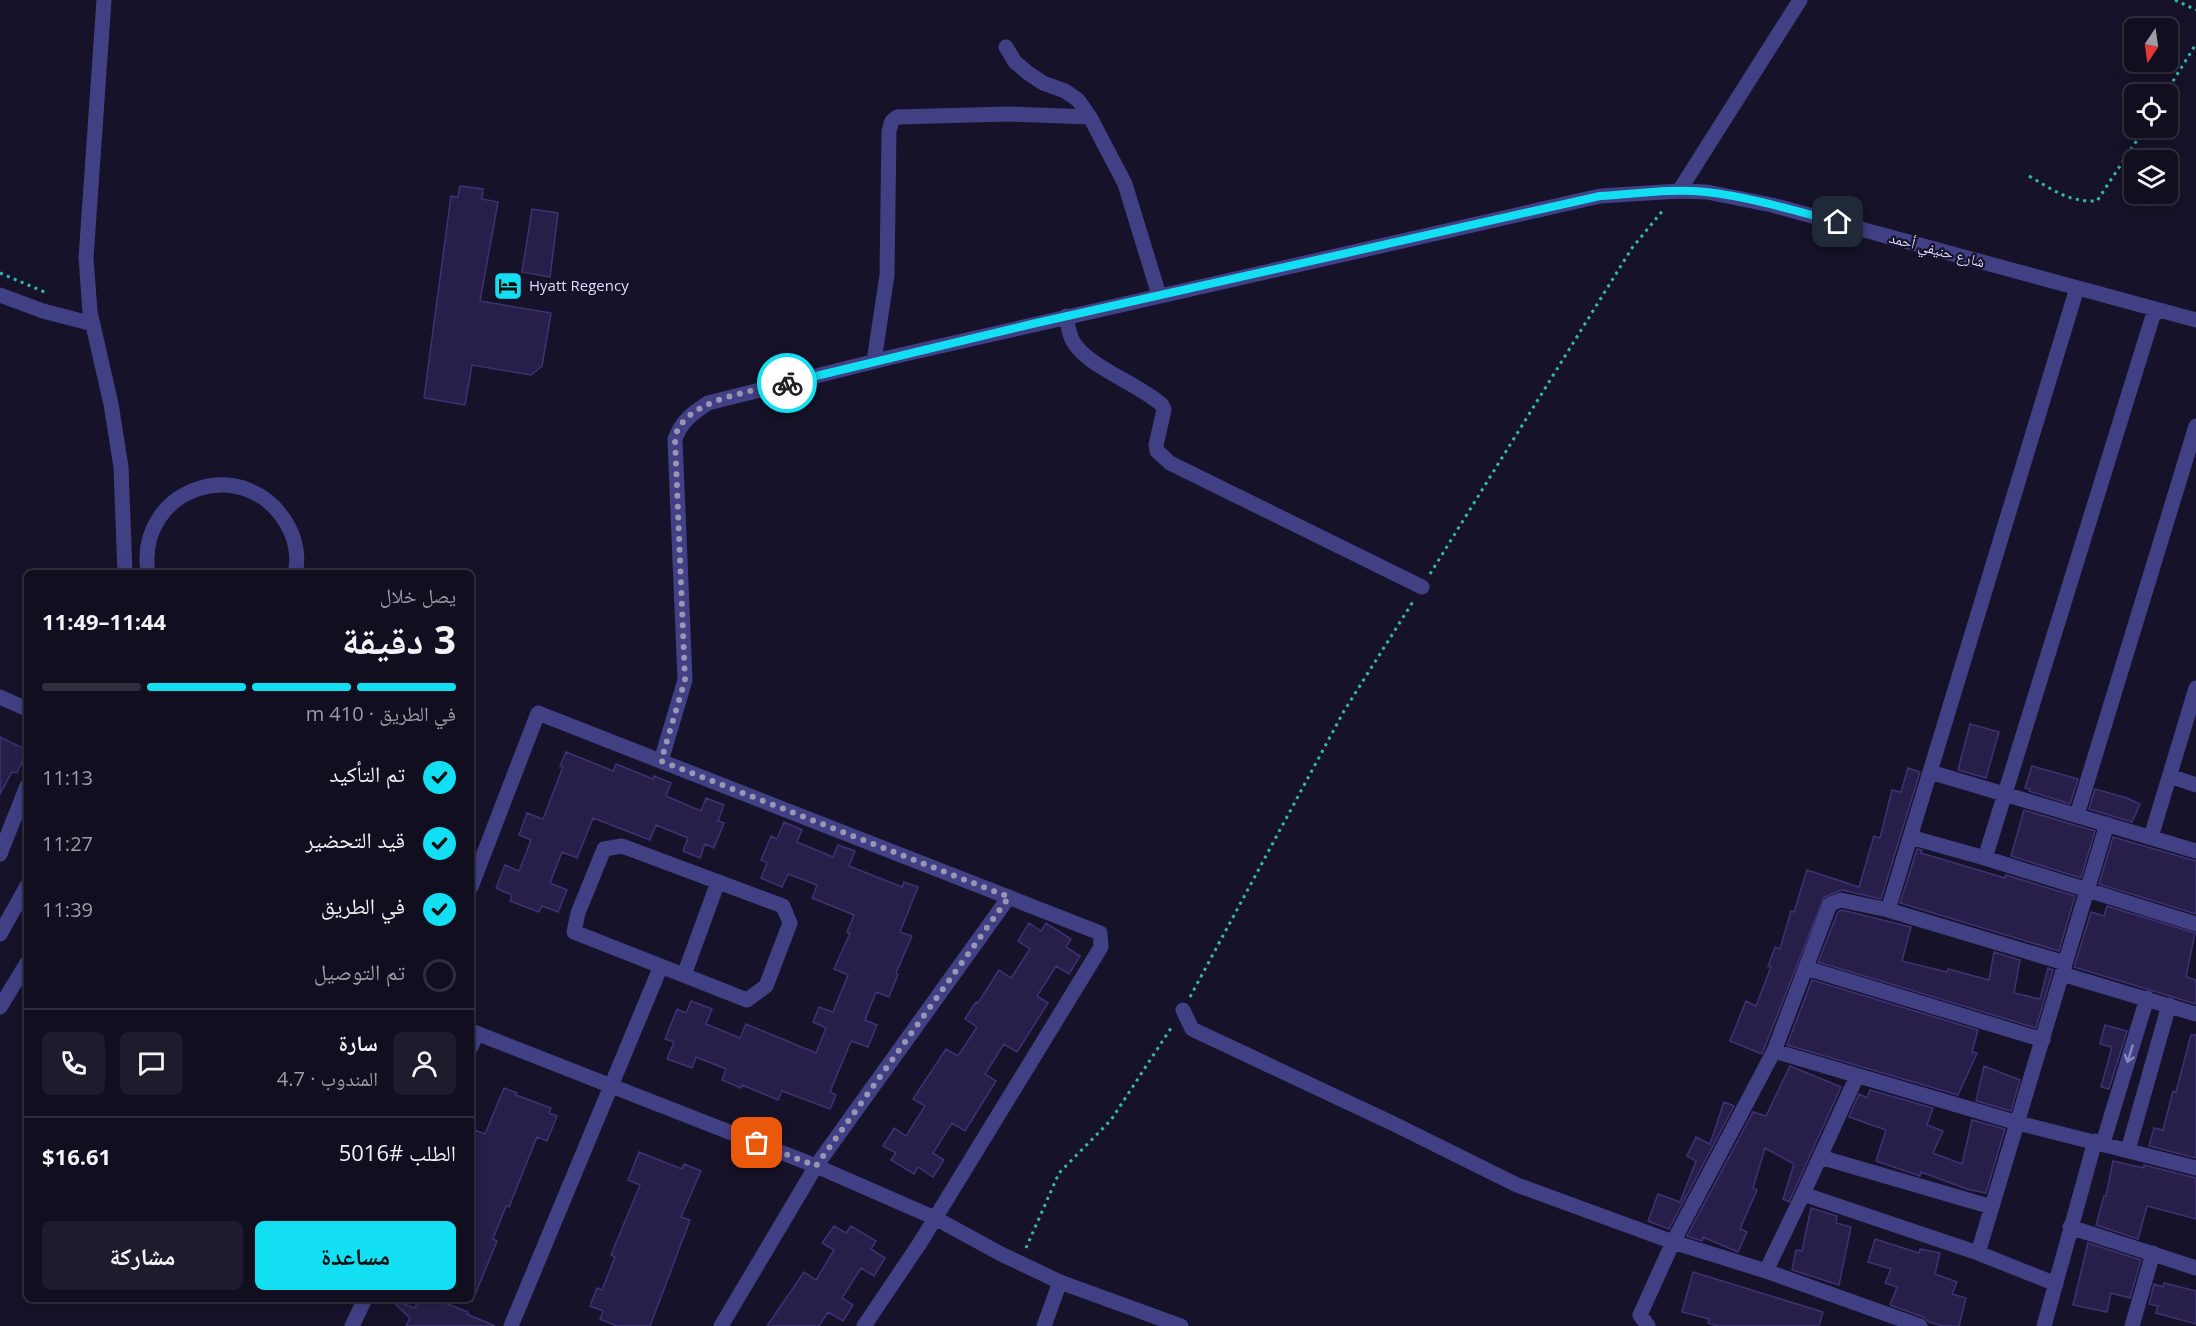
<!DOCTYPE html>
<html lang="ar">
<meta charset="utf-8">
<style>
:root{--surface:#100e1f;--page:#1e1c2c;--text:#f1f3f6;--muted:#9c9ca4;--line:#302e3d;--accent:#13dff2}
body{margin:0;font-family:"Open Sans","Noto Naskh Arabic",sans-serif;background:var(--page);color:var(--text);direction:rtl;height:100vh;display:flex;flex-direction:column;font-size:22px;white-space:nowrap}
*{box-sizing:border-box;margin:0}
p{font-size:20px;color:var(--muted)}
.icon{flex:none;width:33px;height:33px;fill:none;stroke:currentColor;stroke-width:2;stroke-linecap:round;stroke-linejoin:round}
.map{position:relative;flex:1;overflow:hidden;direction:ltr}
.details{position:absolute;left:24px;top:570px;width:450px;height:732px;display:flex;flex-direction:column;background:var(--surface);border-radius:9px;box-shadow:0 3px 15px #0003,0 0 0 2px var(--line);direction:rtl}
.details>*{flex:none}
.needle{width:39px;rotate:193deg}
.buttons{position:absolute;left:2124px;top:18px;display:grid;gap:12px}
.buttons a{display:grid;place-items:center;width:54px;height:54px;border-radius:9px;background:var(--surface);box-shadow:0 3px 15px #0003,0 0 0 2px var(--line);font-size:30px}
.pin{position:absolute;display:grid;place-items:center;width:51px;height:51px;color:#fff;margin:-26px;border-radius:12px;box-shadow:0 3px 9px #0006}
.courier{position:absolute;display:grid;place-items:center;width:60px;height:60px;margin:-30px;border:4px solid #13dff2;border-radius:50%;background:#fff;color:#222;box-shadow:0 2px 8px #0007}
.head em{font-style:normal;font-weight:700}
.head div{display:flex;flex-direction:column-reverse}
.head{display:flex;align-items:center;justify-content:space-between;height:102px;padding:0 18px}
h1{font-size:39px;font-weight:700;line-height:45px}
.bar{display:grid;grid-template-columns:repeat(4,1fr);gap:9px 6px;align-content:center;height:72px;padding:0 18px}
.bar i{height:8px;border-radius:4px;background:var(--line)}
.bar .current{background:var(--accent)}
.bar p{grid-column:span 4}
.line{display:flex;align-items:center;gap:15px;padding:0 18px;border-top:2px solid var(--line)}
.line div{flex:1}
.round{display:grid;place-items:center;flex:none;width:63px;height:63px;border-radius:9px;background:var(--page)}
ol{padding:0 18px;list-style:none}
li{display:flex;align-items:center;gap:18px;height:66px}
li p{margin-inline-start:auto}
li .icon{padding:6px;border-radius:50%;background:var(--accent);color:#111;stroke-width:4}
li:last-child{color:var(--muted)}
li i{width:33px;height:33px;border:3px solid var(--line);border-radius:50%}
.button{display:flex;gap:12px;margin-top:auto;padding:12px 18px}
.button a{flex:1;height:69px;border-radius:9px;background:var(--accent);color:#111;font-size:24px;font-weight:700;line-height:69px;text-align:center}
.button a+a{background:var(--page);color:var(--text)}
.map>svg:first-child{display:block}
</style>
<div class="map">
<svg width="2196" height="1326" viewBox="0 0 2196 1326">
<rect width="100%" height="100%" fill="#161229"/>
<path fill="#271f49" stroke="#3f3274" stroke-width="1.5" d="M460,186L483,189L482,199L498,202L480,301L551,313L542,366L531,375L472,365L465,405L424,398L451,196L458,197Z
M532,209L558,213L550,277L522,272Z
M1970,724L1999,732L1986,778L1958,770Z
M0,737L27,750L17,773L12,772L0,794Z
M566,752L613,771L616,764L653,779L654,776L671,783L666,796L701,811L706,798L724,805L718,821L724,823L714,848L705,844L700,858L683,851L688,838L656,825L650,840L593,818L577,858L562,852L550,883L567,890L558,912L542,906L539,912L510,901L512,895L496,888L505,865L519,871L531,840L519,835L527,813L543,819L563,767L560,766Z
M2032,766L2078,779L2070,804L2029,791L2030,789L2025,788Z
M1908,768L1920,772L1881,899L1842,890L1824,897L1762,1054L1730,1041L1746,1001L1756,1006L1771,967L1768,966L1775,947L1780,949L1791,911L1794,912L1807,870L1859,887L1874,836L1880,838L1892,790L1901,792Z
M2095,789L2127,798L2140,804L2132,822L2089,809Z
M2024,810L2095,831L2081,878L2011,856Z
M784,822L802,830L797,842L833,857L838,845L855,851L849,866L902,887L904,882L918,887L900,932L912,936L896,973L898,974L889,997L876,992L865,1020L877,1025L868,1047L851,1041L830,1092L836,1095L830,1109L782,1091L778,1100L742,1085L741,1088L722,1080L726,1069L696,1057L692,1068L667,1059L674,1042L665,1039L677,1009L686,1013L691,1001L712,1009L706,1024L740,1038L746,1024L816,1053L826,1028L813,1022L819,1007L833,1012L848,975L834,969L850,933L847,932L854,915L812,898L817,885L788,874L782,887L761,878L767,863L761,860L771,836L777,839Z
M2113,837L2196,861V914L2099,884Z
M1917,849L1922,850L1921,853L2005,878L2006,875L2075,896L2059,951L1900,903Z
M2107,906L2195,933L2186,977L2196,980V1004L2074,967L2091,912L2104,916Z
M1842,910L1911,927L1902,961L1947,972L1948,969L1989,980L1994,952L2020,960L2014,993L2040,999L2048,968L2053,970L2036,1028L1818,962L1838,912Z
M1029,923L1041,931L1046,923L1071,939L1066,947L1080,956L1069,974L1056,966L1037,996L1048,1003L1017,1052L1004,1044L985,1074L996,1081L965,1131L952,1123L933,1153L944,1160L933,1177L918,1167L914,1174L891,1160L896,1153L883,1146L894,1128L906,1136L925,1106L913,1099L946,1049L958,1056L977,1027L965,1019L976,1002L978,1003L999,970L1011,978L1030,949L1018,941Z
M1812,980L1978,1030L1972,1052L1977,1053L1958,1095L1787,1045Z
M2105,1025L2127,1031L2109,1089L2101,1087L2112,1047L2100,1044Z
M2191,1035H2196V1158L2149,1146L2154,1128L2163,1130L2173,1091L2176,1092Z
M1790,1066L1841,1087L1789,1202L1783,1199L1794,1164L1765,1148L1753,1188L1757,1190L1740,1229L1747,1232L1738,1252L1703,1237L1702,1241L1687,1236L1753,1112L1766,1116Z
M1984,1066L2020,1080L2011,1111L1976,1101Z
M504,1088L517,1093L516,1095L551,1108L549,1113L557,1116L547,1141L537,1137L509,1207L506,1206L493,1239L497,1241L472,1302L471,1140L475,1130L485,1134Z
M1870,1090L1933,1108L1927,1125L1943,1131L1933,1153L1962,1164L1972,1120L2005,1129L1986,1193L1967,1189L1921,1172L1920,1176L1876,1161L1886,1130L1849,1117L1859,1094L1867,1098Z
M1724,1102L1734,1106L1669,1229L1648,1221L1658,1194L1680,1202L1696,1161L1687,1156L1696,1137L1710,1144Z
M639,1152L682,1169L684,1164L701,1171L681,1217L690,1220L650,1326H617L600,1319L603,1311L590,1306L597,1288L602,1290L615,1257L611,1255L640,1185L628,1180Z
M2113,1161L2144,1168V1165L2196,1178V1219L2147,1206L2138,1239L2096,1225L2104,1196H2106Z
M1811,1208L1837,1216L1836,1223L1851,1227L1839,1285L1792,1270L1796,1250L1802,1251Z
M834,1226L846,1233L851,1226L876,1241L871,1249L885,1258L874,1276L861,1268L842,1298L853,1305L843,1321L828,1312L819,1326H767L804,1272L816,1280L834,1250L822,1243Z
M1875,1239L1919,1253L1920,1249L1940,1253L1935,1274L1957,1282L1952,1294L1966,1298L1959,1326H1943L1929,1322L1923,1317L1890,1305L1897,1287L1885,1283L1891,1269L1868,1262Z
M2088,1243L2141,1260L2130,1298L2111,1293L2107,1312L2073,1305Z
M1693,1272L1823,1312L1819,1326H1718L1708,1323L1709,1319L1682,1312Z
M2164,1283L2196,1291V1324L2156,1313L2158,1306L2149,1304L2154,1284L2163,1287Z
M390,1299L415,1308L418,1299H435L468,1312L467,1314L495,1326H406L410,1318Z"/>
<g fill="none" stroke-linecap="round" stroke-linejoin="round">
<path stroke="#37b6ad" stroke-width="3" stroke-dasharray="3 4.5" stroke-linecap="butt" d="M2175,0L2196,10
M2165,94L2196,44
M2029,176C2053,190 2068,202 2097,201L2145,128
M0,273L47,293
M1430,574L1632,248L1664,209
M1190,997L1344,711L1414,600
M1026,1248L1059,1173L1111,1120L1173,1025"/>
<path stroke="#424085" stroke-width="15" d="M104,0L86,258L90,312L111,404L121,467L125,573
M1006,47L1015,62L1028,73L1043,83L1065,91L1078,100L1090,117L1125,184L1159,295
M1679,191L1800,0
M0,295L43,311L93,324
M1066,316C1068,325 1069,336 1074,343C1090,368 1139,384 1162,405L1164,410L1156,445L1157,451L1170,463L1422,587
M874,361L887,275L889,131L892,121L897,117L1008,114L1090,117
M148,573C135,486 249,450 289,528C296,541 299,559 295,573
M0,697L27,709
M661,761L685,680L675,439C682,420 692,414 708,403L892,357L1600,196L1679,191L1707,192L1772,205L2196,320
M1930,772L2196,851
M2170,776L2196,785
M2077,815L2196,426
M1910,837L1985,858L2196,924
M2151,837L2196,688
M622,846L783,906L790,923L766,986L747,1000L574,932L578,913L604,849Z
M0,854L27,786
M1985,858L2155,309
M471,887L538,713L1100,933L1101,947L920,1243L864,1326
M1888,910L2077,288
M0,934L27,886
M1806,968L2043,1040
M2062,974L2196,1014
M684,975L718,882
M0,1007L27,963
M1183,1010L1192,1029L1394,1124L1517,1185L1673,1242L1766,1271L1920,1326
M471,1031L816,1166L935,1218L1001,1254L1060,1282L1181,1326
M471,1047L477,1033
M1774,1051L2018,1123L2196,1168
M2103,1143L2147,998
M2128,1150L2169,1005
M1820,1157L1992,1207
M1803,1194L1978,1253L2056,1284
M2070,1227L2196,1268
M1978,1253L2107,824
M1766,1271L1803,1194L1857,1076
M352,1326L365,1299
M511,1326L661,966
M721,1326L816,1166L1009,897
M1044,1326L1060,1282
M1648,1326L1640,1315L1673,1242L1774,1051L1830,904L1841,900L1888,910L2065,963
M2044,1326L2095,1141
M2132,1326L2153,1253"/>
</g>
<defs><path id="oneway-shaft" d="M-6 0H5M1.5-3L5.5 0L1.5 3" fill="none" stroke-width="1.6" stroke-linecap="round" stroke-linejoin="round" transform="scale(1.5)"/></defs>
<use stroke="#8986bb" href="#oneway-shaft" transform="translate(2130 1054) rotate(107)"/>
<g fill="none" stroke-linecap="round" stroke-linejoin="round">
<path stroke="#9995b3" stroke-width="6" stroke-dasharray="0 10.8" d="M757,1143L816,1166L1009,897L661,761L685,680L675,439C676,435 677,429 680,426C699,397 756,391 787,383"/>
<path stroke="#13dff2" stroke-width="8" d="M787,383L1032,324L1600,196C1635,194 1671,188 1706,192C1751,197 1795,211 1838,222"/>
</g>
<defs>
<g id="hotel-square" transform="scale(1.5)"><rect x="-9" y="-9" width="18" height="18" rx="4" fill="#13dff2" stroke="#161229"/><path d="M-6-4.5h1.5V1H6V5H4.5V3h-9V5H-6ZM-4 0a1.8 1.8 0 1 1 3.6 0ZM.5 0V-2.5h3Q6-2.5 6 0Z" fill="#111"/></g>
</defs>
<g fill-rule="evenodd">
<use href="#hotel-square" x="508" y="286"/>
</g>
<g text-anchor="middle" stroke-width="4.5" stroke-linejoin="round" paint-order="stroke">
<g font-size="15" fill="#dfdcfd" stroke="#161229">
<text transform="translate(1937 250) rotate(15)" y="5">شارع حنيفي أحمد</text>
</g>
<g font-size="15" fill="#dfdcfd" stroke="#161229" text-anchor="start">
<text x="529" y="291">Hyatt Regency</text>
</g>
</g>
</svg>
<div class="buttons">
<a><svg class="needle" viewBox="-14 -14 28 28"><path d="M0-13l5 13h-10z" fill="#e53935"/><path d="M0 13l5-13h-10z" fill="#9c9ca4"/></svg></a>
<a><svg class="icon" aria-label="locate" viewBox="0 0 24 24"><circle cx="12" cy="12" r="6"/><path d="M12 2v4M12 18v4M2 12h4M18 12h4"/></svg></a>
<a><svg class="icon" aria-label="layers" viewBox="0 0 24 24"><path d="M12 4l9 5-9 5-9-5zM3 14l9 5 9-5"/></svg></a>
</div>
<div class="pin" style="left:757px;top:1143px;background:#ea580c"><svg class="icon" aria-label="bag" viewBox="0 0 24 24"><path d="M5 8h14l-1 12H6zM9 8a3 3 0 0 1 6 0"/></svg></div>
<div class="pin" style="left:1838px;top:222px;background:#1f2937"><svg class="icon" aria-label="home" viewBox="0 0 24 24"><path d="M3 11l9-7 9 7M6 9v11h12V9"/></svg></div>
<div class="courier" style="left:787px;top:383px"><svg class="icon" aria-label="bike" viewBox="0 0 24 24"><circle cx="6" cy="16" r="4"/><circle cx="18" cy="16" r="4"/><path d="M6 16l4-8h5l3 8M10 8l3 8H6M13 5h3"/></svg></div>
<section class="details">
<div class="head"><div><h1>3 دقيقة</h1><p>يصل خلال</p></div><em>11:44–11:49</em></div>
<div class="bar"><i class="current"></i><i class="current"></i><i class="current"></i><i></i><p>في الطريق · 410 m</p></div>
<ol>
<li><svg class="icon" aria-label="check" viewBox="0 0 24 24"><path d="M5 12l5 5 9-10"/></svg>تم التأكيد<p>11:13</p></li>
<li><svg class="icon" aria-label="check" viewBox="0 0 24 24"><path d="M5 12l5 5 9-10"/></svg>قيد التحضير<p>11:27</p></li>
<li><svg class="icon" aria-label="check" viewBox="0 0 24 24"><path d="M5 12l5 5 9-10"/></svg>في الطريق<p>11:39</p></li>
<li><i></i>تم التوصيل</li>
</ol>
<div class="line" style="height:108px"><a class="round"><svg class="icon" aria-label="person" viewBox="0 0 24 24"><circle cx="12" cy="8" r="4"/><path d="M4 21q1-7 8-7t8 7"/></svg></a><div><b>سارة</b><p>المندوب · 4.7</p></div><a class="round"><svg class="icon" aria-label="chat" viewBox="0 0 24 24"><path d="M4 5h16v11H9l-5 4z"/></svg></a><a class="round"><svg class="icon" aria-label="phone" viewBox="0 0 24 24"><path d="M5 4h4l2 5-3 2q2 4 5 5l2-3 5 2v4C11 20 4 13 5 4z"/></svg></a></div>
<div class="line" style="height:78px"><div>الطلب #5016</div><b>$16.61</b></div>
<div class="button"><a>مساعدة</a><a>مشاركة</a></div>
</section>
</div>
